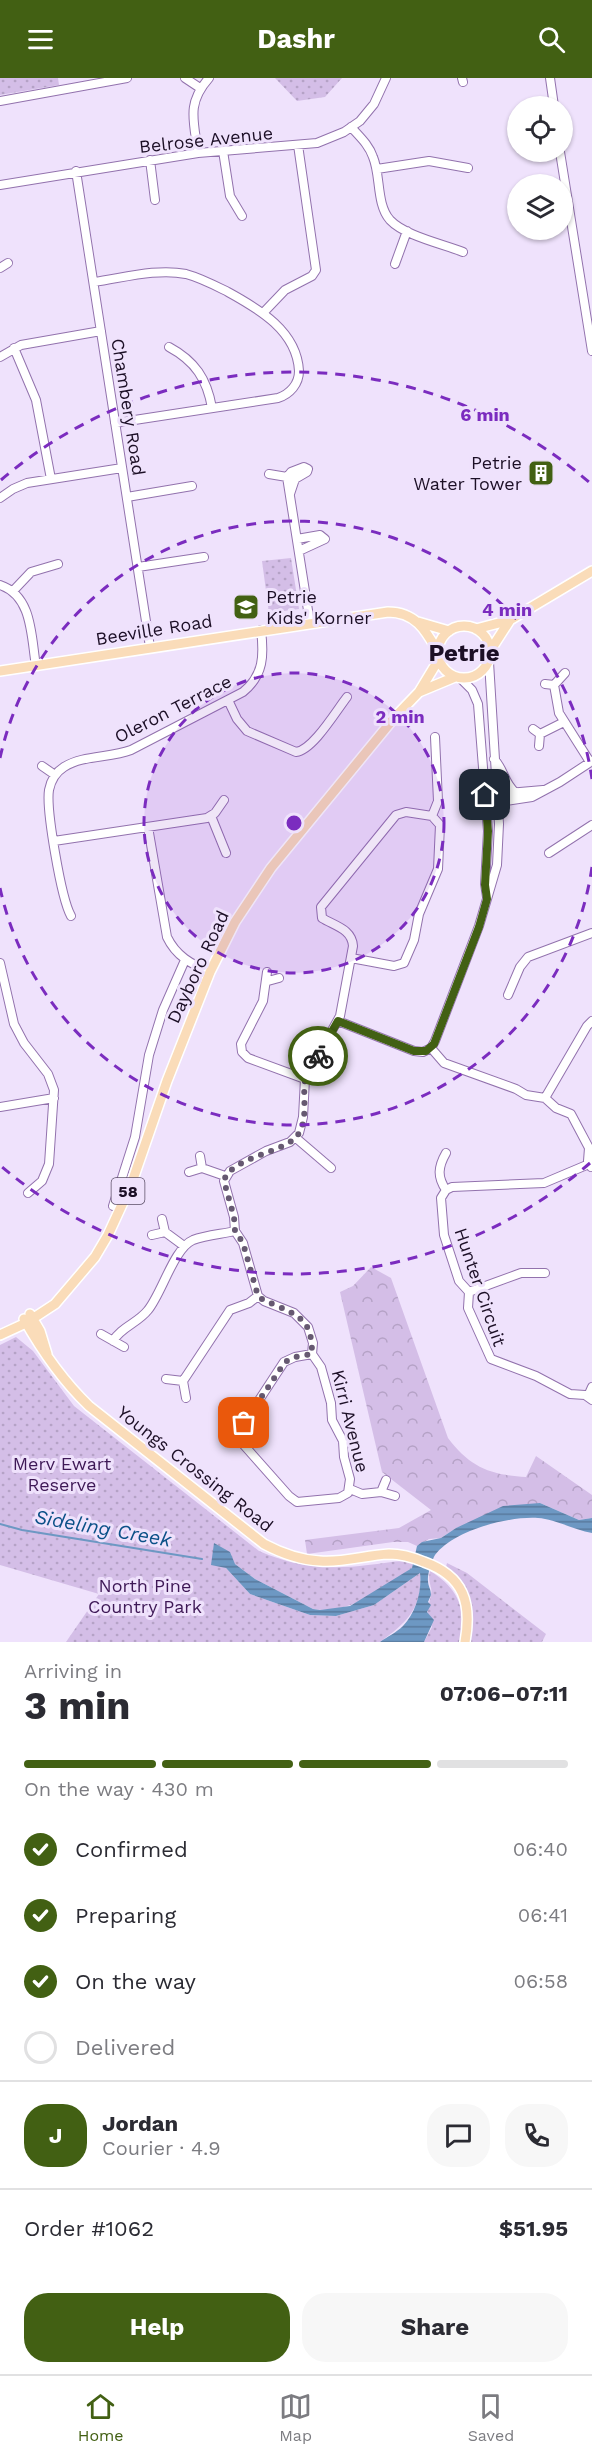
<!DOCTYPE html>
<meta charset="utf-8">
<style>
:root{--surface:#fff;--page:#f7f7f7;--text:#2b2b33;--muted:#7c7c81;--line:#e1e1e2;--accent:#426013}
body{margin:0;font-family:"Work Sans",sans-serif;background:var(--page);color:var(--text);height:100vh;display:flex;flex-direction:column;font-size:22px;white-space:nowrap}
*{box-sizing:border-box;margin:0}
p{font-size:20px;color:var(--muted)}
.icon{flex:none;width:33px;height:33px;fill:none;stroke:currentColor;stroke-width:2;stroke-linecap:round;stroke-linejoin:round}
.map{position:relative;height:1564px;overflow:hidden}
.sheet{display:flex;flex-direction:column;background:var(--surface);flex:1}
.sheet>*{flex:none}
.fabs{position:absolute;left:507px;top:18px;display:grid;gap:12px}
.fabs a{display:grid;place-items:center;width:66px;height:66px;border-radius:50%;background:var(--surface);box-shadow:0 2px 4px #0004;font-size:30px}
.pin{position:absolute;display:grid;place-items:center;width:51px;height:51px;color:#fff;margin:-26px;border-radius:12px;box-shadow:0 3px 9px #0006}
.courier{position:absolute;display:grid;place-items:center;width:60px;height:60px;margin:-30px;border:4px solid #426013;border-radius:50%;background:#fff;color:#222;box-shadow:0 2px 8px #0007}
.head em{font-style:normal;font-weight:700}
.head div{display:flex;flex-direction:column-reverse}
.head{display:flex;align-items:center;justify-content:space-between;height:102px;padding:0 24px}
h1{font-size:39px;font-weight:700;line-height:45px}
.bar{display:grid;grid-template-columns:repeat(4,1fr);gap:9px 6px;align-content:center;height:72px;padding:0 24px}
.bar i{height:8px;border-radius:4px;background:var(--line)}
.bar .on{background:var(--accent)}
.bar p{grid-column:span 4}
.line{display:flex;align-items:center;gap:15px;padding:0 24px;border-top:2px solid var(--line)}
.line div{flex:1}
.round{display:grid;place-items:center;flex:none;width:63px;height:63px;border-radius:24px;background:var(--page)}
ol{padding:0 24px;list-style:none}
li{display:flex;align-items:center;gap:18px;height:66px}
li p{margin-inline-start:auto}
li .icon{padding:6px;border-radius:50%;background:var(--accent);color:#fff;stroke-width:4}
li:last-child{color:var(--muted)}
li i{width:33px;height:33px;border:3px solid var(--line);border-radius:50%}
.action{display:flex;gap:12px;margin-top:auto;padding:12px 24px}
.action a{flex:1;height:69px;border-radius:24px;background:var(--accent);color:#fff;font-size:24px;font-weight:700;line-height:69px;text-align:center}
.action a+a{background:var(--page);color:var(--text)}
header{display:flex;justify-content:space-between;align-items:center;height:78px;padding:0 24px;background:var(--accent);color:#fff;font-size:27px;font-weight:700}
.tabs{display:flex;justify-content:space-around;align-items:center;height:84px;border-top:2px solid var(--line);background:var(--surface);font-size:16px;color:var(--muted)}
.tabs a{display:grid;justify-items:center;gap:3px}
.tabs .on{color:var(--accent)}
.map>svg:first-child{display:block}
</style>
<header><svg class="icon" aria-label="menu" viewBox="0 0 24 24"><path d="M4 6h16M4 12h16M4 18h16"/></svg>Dashr<svg class="icon" aria-label="search" viewBox="0 0 24 24"><circle cx="10" cy="10" r="6"/><path d="M15 15l6 6"/></svg></header>
<div class="map">
<svg width="592" height="1564" viewBox="0 0 592 1564">
<defs>
<pattern id="green-dots" width="8" height="8" patternUnits="userSpaceOnUse" patternTransform="scale(1.5)"><rect width="8" height="8" fill="#d4bee7"/><path d="M2 2h.1M6 6h.1" fill="none" stroke="#b5a2c6" stroke-width="1.8" stroke-linecap="round"/></pattern>
<pattern id="forest-crowns" width="20" height="18" patternUnits="userSpaceOnUse" patternTransform="scale(1.5)"><rect width="20" height="18" fill="#d4bee7"/><path d="M2 6a3 3 0 1 1 6 0M12 15a3 3 0 1 1 6 0" fill="none" stroke="#b5a2c6"/></pattern>
<pattern id="water-rules" width="6" height="5" patternUnits="userSpaceOnUse" patternTransform="scale(1.5)"><rect width="6" height="5" fill="#6d98c3"/><path d="M0 2.5h6" fill="none" stroke="#597a9e"/></pattern>
</defs>
<rect width="100%" height="100%" fill="#efe2fc"/>
<path fill="url(#green-dots)" d="M0,0H58L59,7L0,17Z
M275,0H342L325,19L297,23Z
M291,480L299,531L269,535L262,483Z
M16,1259L33,1273L74,1328L259,1473C295,1489 329,1492 368,1487C384,1486 399,1481 415,1484L412,1490C383,1510 351,1537 313,1531L255,1501L235,1486L226,1490L250,1516L310,1537L336,1538L374,1527L420,1495C423,1530 406,1545 380,1564H66L99,1516L0,1487V1267Z
M447,1485L467,1495L546,1556L542,1564H470C477,1533 471,1509 446,1489Z
M430,1493C458,1510 467,1531 461,1564H424L432,1549C425,1531 428,1534 431,1516C433,1509 427,1505 430,1493Z"/>
<path fill="url(#forest-crowns)" d="M371,1189L391,1200L448,1360C470,1389 490,1397 526,1399L536,1378L592,1417V1440L579,1442L540,1425L456,1450L441,1460L429,1461L417,1468L408,1464H393L307,1476L305,1462L399,1450L431,1432L382,1394L340,1214L353,1208Z"/>
<path fill="url(#water-rules)" d="M540,1425L579,1442L592,1440V1455C575,1452 554,1441 538,1440C509,1438 454,1452 435,1477C432,1482 427,1497 428,1503C428,1508 431,1511 431,1517L428,1524L431,1527L427,1534L434,1542L424,1564H380C387,1559 397,1554 403,1548C416,1534 422,1513 420,1495L374,1527L336,1538L310,1537L250,1516L226,1490L211,1487L214,1465L230,1474L235,1486L255,1501L313,1531L320,1532L350,1528L412,1490L417,1468L422,1464L441,1460L456,1450L503,1428Z"/>
<g fill="none" stroke-linecap="round" stroke-linejoin="round">
<path stroke="#6d98c3" stroke-width="2" d="M0,1446L22,1452L202,1481"/>
<g stroke="#9272ad" stroke-width="10">
<path id="minor" d="M185,0L200,10
M462,0L463,4
M550,0L554,28
M0,23L127,0
M351,49C360,59 369,67 373,79C381,98 376,126 390,142C405,158 443,166 463,174
M223,73L230,118L242,138
M560,74L592,273
M198,75C194,43 186,26 209,0
M150,82L155,122
M377,91L429,83L468,90
M76,93L150,569
M0,107L198,75L317,65L344,54L360,43L374,26L386,0
M395,186L407,153
M0,190L8,185
M94,204C123,200 157,190 186,196C201,200 214,207 228,214C259,231 297,253 299,293C299,306 290,316 278,320L115,345
M264,234L285,212L312,198L316,192L298,67
M169,269C195,283 207,301 212,330
M14,270L36,322L51,401
M0,279L21,267L101,253
M269,396L287,399
M287,399L310,545
M287,399L291,394L304,389L308,391L307,394L295,401L290,416
M127,419L192,408
M0,420L13,411L27,405L122,390
M297,461L320,457L325,461L299,473
M138,489L204,479
M0,507C33,518 31,559 36,588
M13,513L31,494L58,486
M460,600L472,612L478,626L488,753L485,806L487,819
M545,606L554,607L565,595
M554,607L559,635L590,684
M228,622L237,641L247,653L296,674C313,672 336,633 347,619
M533,651L540,656L539,668
M540,656L564,644
M494,681C504,691 504,705 515,714
M42,688L55,697
M485,717L543,712
M494,725L532,719L560,704L592,683
M211,738L226,775
M432,738L438,723L435,659
M148,749L167,859C176,878 191,886 210,894
M54,763L207,740L215,735L224,722
M549,775L592,747
M71,838C61,820 46,731 49,712C51,702 56,694 64,689C83,677 110,680 131,672L243,614C264,597 264,577 261,552
M0,885L14,946L24,965L48,996L54,1012L49,1086L42,1103L28,1115
M267,894L263,923L241,966L242,974L248,980L305,1001
M268,903L279,900
M508,917L520,889L528,879L592,855
M338,943L414,973L423,974L431,970
M431,970L435,963L479,848L497,787L499,746L489,584
M431,970L444,985L516,1011L526,1017L545,1020L556,1030L571,1036L589,1070L588,1083L591,1089
M545,1020L587,948L592,943
M0,1029L54,1020
M296,1060L331,1090
M446,1075C438,1089 437,1099 446,1112
M589,1086L544,1105L452,1109L446,1112L441,1120L444,1157L459,1203L469,1214L468,1230L491,1281L536,1298L570,1316L585,1317L592,1322
M202,1090L225,1098
M189,1094L202,1090L200,1078
M113,1128L135,1059L149,977L163,932L185,882
M165,1154L184,1168
M152,1157L165,1154L162,1141
M469,1214L521,1195H545
M101,1256L124,1269
M113,1263C121,1249 138,1245 148,1232C162,1215 174,1170 193,1162C206,1157 222,1156 235,1153
M312,1276L295,1279L284,1284L244,1345L239,1356L243,1366L289,1418L297,1424L339,1420L348,1415L350,1401L344,1379L343,1363L332,1342L331,1325L321,1289L312,1276L313,1265L308,1249L294,1235L264,1223L258,1218L243,1165L235,1153L234,1139L224,1103L230,1093L266,1073L290,1064L299,1055L303,1039L305,1001L340,938L353,868C352,851 335,848 322,840L321,829L396,737L406,734L432,738L440,747L438,791L419,836L414,862L404,885L394,888L351,880
M166,1301L183,1303L186,1320
M183,1303L230,1232L249,1225L258,1218
M588,1318L592,1309
M386,1402L381,1414L395,1418
M350,1411L362,1416L381,1414"/>
</g>
<g stroke="#fff" stroke-width="12">
<path id="major" d="M418,544L449,553
M438 574a26 26 0 1 1 52 0a26 26 0 1 1-52 0Z
M476,551L510,542L592,493
M490,573L510,542
M0,593L388,534C416,534 426,553 438,574
M419,614L455,599
M30,1236L40,1253L47,1276
M24,1241C42,1273 62,1302 89,1328L264,1466C281,1475 300,1482 320,1483C343,1485 366,1477 389,1476C402,1476 412,1479 424,1484C464,1498 472,1525 465,1564
M0,1257L26,1245L55,1226L95,1179L108,1157L131,1107L167,1003L210,894L235,844L271,790L395,639L419,614L439,581"/>
</g>
<use href="#minor" stroke="#fff" stroke-width="8"/>
<use href="#major" stroke="#fadcb9" stroke-width="9"/>
</g>
<g fill="none" stroke-linecap="round" stroke-linejoin="round">
<path stroke="#665971" stroke-width="6" stroke-dasharray="0 10.8" d="M244,1345L285,1284L295,1279L312,1276C312,1245 303,1239 275,1227C269,1224 263,1223 258,1218L243,1165L235,1153L234,1139L224,1103C229,1081 279,1075 294,1061C310,1047 302,1020 305,1002C306,993 314,986 318,978"/>
<path stroke="#426013" stroke-width="8" d="M318,978L338,943L414,973H426L434,966L479,849L487,821L485,807L488,753L485,717"/>
</g>
<circle cx="294" cy="745" r="150" fill="#7b2cbf" fill-opacity=".12"/>
<g fill="none" stroke="#7b2cbf" stroke-width="3" stroke-dasharray="10 8">
<circle cx="294" cy="745" r="150"/>
<path d="M592 789A301 301 0 0 1 0 810M0 680A301 301 0 0 1 592 701"/>
<path d="M590 1085A451 451 0 0 1 1 1088M1 402A451 451 0 0 1 590 405"/>
</g>
<defs>
<g id="building-square" transform="scale(1.35)"><rect x="-9" y="-9" width="18" height="18" rx="4" fill="#426013" stroke="#efe2fc"/><path d="M-4-6H4V6H1V3H-1V6H-4ZM-2.5-4.3h1.7v1.8h-1.7ZM.8-4.3h1.7v1.8H.8ZM-2.5-1h1.7V.8h-1.7ZM.8-1h1.7V.8H.8Z" fill="#fff"/></g>
<g id="school-square" transform="scale(1.35)"><rect x="-9" y="-9" width="18" height="18" rx="4" fill="#426013" stroke="#efe2fc"/><path d="M0-5L7-2L0 1L-7-2ZM-4 1L0 2.5L4 1V4Q0 6-4 4Z" fill="#fff"/></g>
</defs>
<g fill-rule="evenodd">
<use href="#building-square" x="541" y="395"/>
<use href="#school-square" x="246" y="529"/>
</g>
<g text-anchor="middle" stroke-width="6" stroke-linejoin="round" paint-order="stroke">
<rect fill="#efe2fc" stroke="#5b4e66" stroke-width="1.5" x="111.5" y="1100" width="33" height="26" rx="4.5"/>
<g font-size="16" font-weight="bold" fill="#1c0f26">
<text x="128" y="1119">58</text>
</g>
<g font-size="18" fill="#1c0f26" stroke="#efe2fc">
<text transform="translate(206 62) rotate(-6)" y="6">Belrose Avenue</text>
<text transform="translate(128 329) rotate(81)" y="6">Chambery Road</text>
<text transform="translate(154 552) rotate(-9)" y="6">Beeville Road</text>
<text transform="translate(173 631) rotate(-27)" y="6">Oleron Terrace</text>
<text transform="translate(198 889) rotate(-65)" y="6">Dayboro Road</text>
<text transform="translate(480 1209) rotate(71)" y="6">Hunter Circuit</text>
<text transform="translate(350 1343) rotate(76)" y="6">Kirri Avenue</text>
<text transform="translate(195 1391) rotate(38)" y="6">Youngs Crossing Road</text>
</g>
<g font-size="18" fill="#1c0f26" stroke="#efe2fc" text-anchor="end">
<text x="522" y="391">Petrie<tspan x="522" dy="21">Water Tower</tspan></text>
<text x="266" y="525" text-anchor="start">Petrie<tspan x="266" dy="21">Kids' Korner</tspan></text>
</g>
<g font-size="18" fill="#3e1856" stroke="#efe2fc">
<text x="62" y="1392">Merv Ewart<tspan x="62" dy="21">Reserve</tspan></text>
<text x="145" y="1514">North Pine<tspan x="145" dy="21">Country Park</tspan></text>
</g>
<g font-size="20" font-style="italic" fill="#0c5188" stroke="#efe2fc">
<text transform="translate(103 1450) rotate(10)" y="7">Sideling Creek</text>
</g>
<g font-size="24" font-weight="bold" fill="#1c0f26" stroke="#efe2fc">
<text x="464" y="583">Petrie</text>
</g>
</g>
<circle cx="294" cy="745" r="9" fill="#7b2cbf" stroke="#efe2fc" stroke-width="3"/>
<g font-size="18" text-anchor="middle" font-weight="bold" fill="#7b2cbf" stroke="#efe2fc" stroke-width="6" stroke-linejoin="round" paint-order="stroke">
<text x="485" y="343">6 min</text>
<text x="507" y="538">4 min</text>
<text x="400" y="645">2 min</text>
</g>
</svg>
<div class="fabs">
<a><svg class="icon" aria-label="locate" viewBox="0 0 24 24"><circle cx="12" cy="12" r="6"/><path d="M12 2v4M12 18v4M2 12h4M18 12h4"/></svg></a>
<a><svg class="icon" aria-label="layers" viewBox="0 0 24 24"><path d="M12 4l9 5-9 5-9-5zM3 14l9 5 9-5"/></svg></a>
</div>
<div class="pin" style="left:244px;top:1345px;background:#ea580c"><svg class="icon" aria-label="bag" viewBox="0 0 24 24"><path d="M5 8h14l-1 12H6zM9 8a3 3 0 0 1 6 0"/></svg></div>
<div class="pin" style="left:485px;top:717px;background:#1f2937"><svg class="icon" aria-label="home" viewBox="0 0 24 24"><path d="M3 11l9-7 9 7M6 9v11h12V9"/></svg></div>
<div class="courier" style="left:318px;top:978px"><svg class="icon" aria-label="bike" viewBox="0 0 24 24"><circle cx="6" cy="16" r="4"/><circle cx="18" cy="16" r="4"/><path d="M6 16l4-8h5l3 8M10 8l3 8H6M13 5h3"/></svg></div>
</div>
<section class="sheet">
<div class="head"><div><h1>3 min</h1><p>Arriving in</p></div><em>07:06–07:11</em></div>
<div class="bar"><i class="on"></i><i class="on"></i><i class="on"></i><i></i><p>On the way · 430 m</p></div>
<ol>
<li><svg class="icon" aria-label="check" viewBox="0 0 24 24"><path d="M5 12l5 5 9-10"/></svg>Confirmed<p>06:40</p></li>
<li><svg class="icon" aria-label="check" viewBox="0 0 24 24"><path d="M5 12l5 5 9-10"/></svg>Preparing<p>06:41</p></li>
<li><svg class="icon" aria-label="check" viewBox="0 0 24 24"><path d="M5 12l5 5 9-10"/></svg>On the way<p>06:58</p></li>
<li><i></i>Delivered</li>
</ol>
<div class="line" style="height:108px"><b class="round" style="background:var(--accent);color:#fff">J</b><div><b>Jordan</b><p>Courier · 4.9</p></div><a class="round"><svg class="icon" aria-label="chat" viewBox="0 0 24 24"><path d="M4 5h16v11H9l-5 4z"/></svg></a><a class="round"><svg class="icon" aria-label="phone" viewBox="0 0 24 24"><path d="M5 4h4l2 5-3 2q2 4 5 5l2-3 5 2v4C11 20 4 13 5 4z"/></svg></a></div>
<div class="line" style="height:78px"><div>Order #1062</div><b>$51.95</b></div>
<div class="action"><a>Help</a><a>Share</a></div>
</section>
<nav class="tabs">
<a class="on"><svg class="icon" aria-label="home" viewBox="0 0 24 24"><path d="M3 11l9-7 9 7M6 9v11h12V9"/></svg>Home</a>
<a><svg class="icon" aria-label="map" viewBox="0 0 24 24"><path d="M3 6l6-2 6 2 6-2v14l-6 2-6-2-6 2zM9 4v14M15 6v14"/></svg>Map</a>
<a><svg class="icon" aria-label="saved" viewBox="0 0 24 24"><path d="M7 4h10v16l-5-4-5 4z"/></svg>Saved</a>
</nav>
